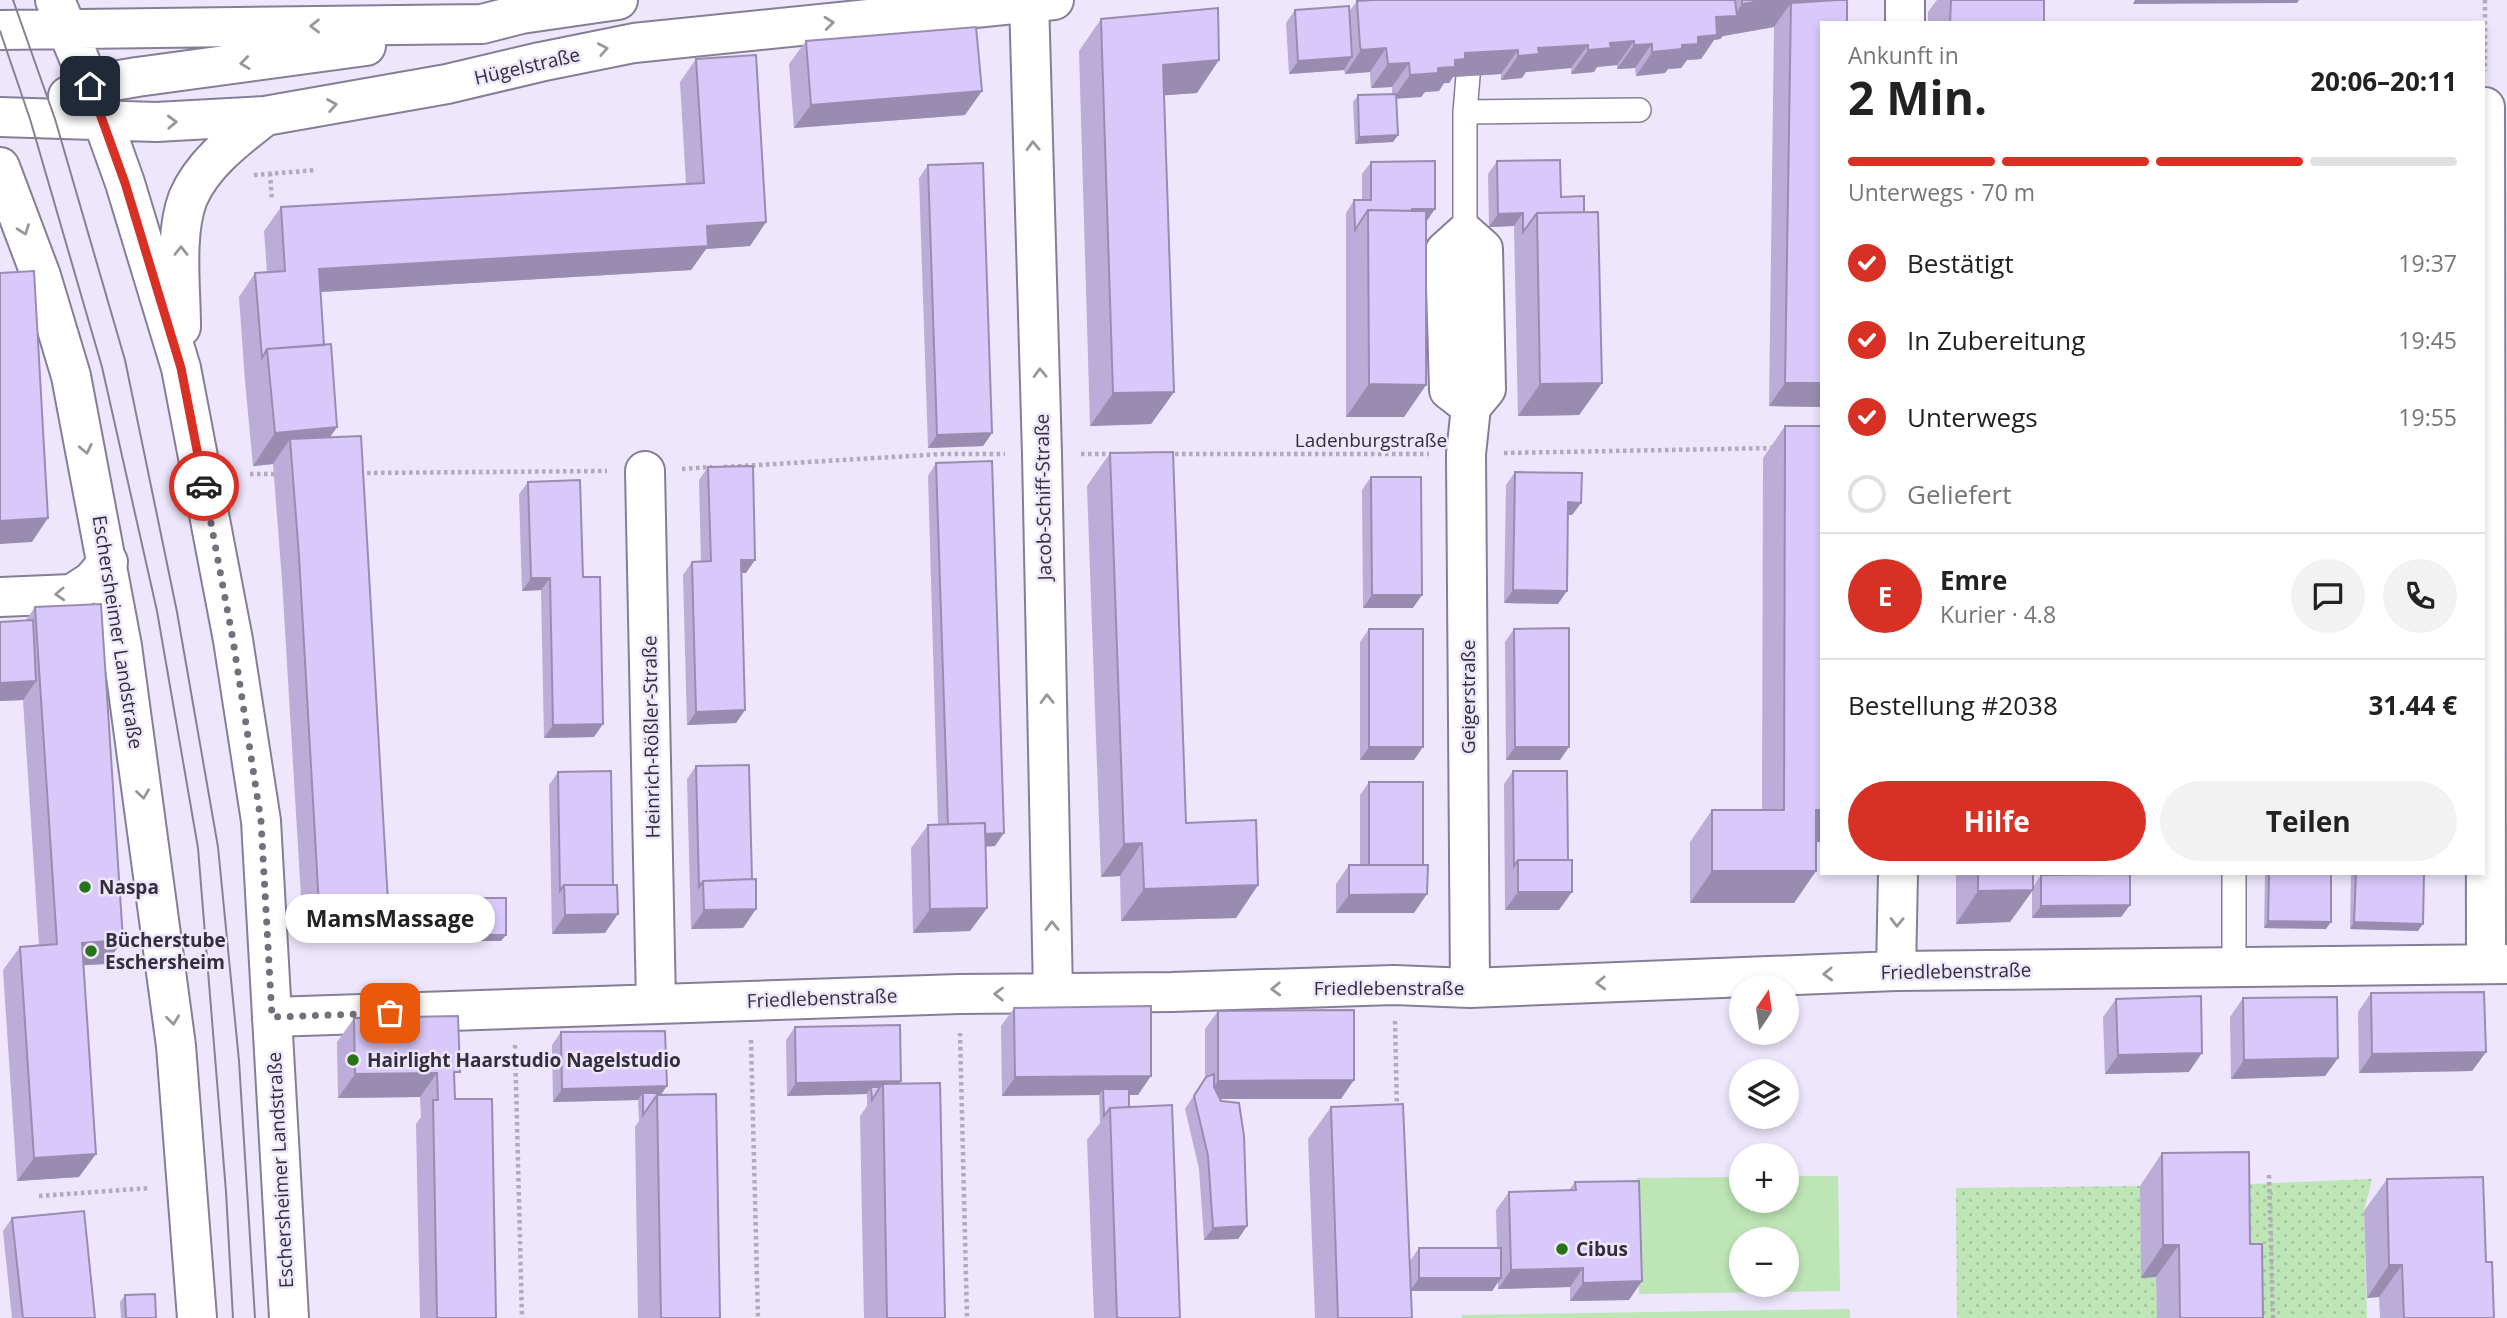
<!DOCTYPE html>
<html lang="de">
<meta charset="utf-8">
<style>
:root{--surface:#fff;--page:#f2f2f2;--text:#222;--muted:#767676;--line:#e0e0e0;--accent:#d93025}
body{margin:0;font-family:"Open Sans",sans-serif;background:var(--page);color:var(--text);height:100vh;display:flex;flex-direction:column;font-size:26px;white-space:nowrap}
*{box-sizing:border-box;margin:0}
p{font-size:23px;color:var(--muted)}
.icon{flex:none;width:38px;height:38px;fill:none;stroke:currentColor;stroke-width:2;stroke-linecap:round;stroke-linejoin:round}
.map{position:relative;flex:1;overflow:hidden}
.side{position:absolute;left:1820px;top:21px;width:665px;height:854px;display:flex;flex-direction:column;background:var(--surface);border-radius:0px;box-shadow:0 4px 10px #0003}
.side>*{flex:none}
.needle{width:46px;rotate:13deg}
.tools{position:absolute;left:1729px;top:975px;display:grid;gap:14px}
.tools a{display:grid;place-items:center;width:70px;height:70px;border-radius:50%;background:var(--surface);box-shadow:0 4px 10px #0003;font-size:35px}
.pin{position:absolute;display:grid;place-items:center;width:60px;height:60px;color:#fff;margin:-30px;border-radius:14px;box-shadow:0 4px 10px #0006}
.courier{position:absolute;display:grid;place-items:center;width:70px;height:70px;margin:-35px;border:5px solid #d93025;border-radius:50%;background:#fff;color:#222;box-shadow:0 2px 9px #0007}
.bubble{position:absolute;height:49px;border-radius:24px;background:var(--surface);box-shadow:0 4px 10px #0003;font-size:23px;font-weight:700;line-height:49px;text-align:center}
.headline em{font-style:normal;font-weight:700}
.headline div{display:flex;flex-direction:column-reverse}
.headline{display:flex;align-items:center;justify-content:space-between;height:119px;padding:0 28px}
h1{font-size:46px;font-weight:700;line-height:52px}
.bar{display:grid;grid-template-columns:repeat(4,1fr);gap:10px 7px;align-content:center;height:84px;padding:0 28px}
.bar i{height:9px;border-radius:5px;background:var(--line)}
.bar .on{background:var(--accent)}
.bar p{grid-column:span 4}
.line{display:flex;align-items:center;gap:18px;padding:0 28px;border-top:2px solid var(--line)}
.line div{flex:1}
.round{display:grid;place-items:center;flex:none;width:74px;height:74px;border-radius:37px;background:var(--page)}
ol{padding:0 28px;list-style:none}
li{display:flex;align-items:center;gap:21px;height:77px}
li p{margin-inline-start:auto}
li .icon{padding:7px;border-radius:50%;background:var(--accent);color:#fff;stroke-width:4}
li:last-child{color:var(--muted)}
li i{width:38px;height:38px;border:4px solid var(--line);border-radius:50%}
.cta{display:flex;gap:14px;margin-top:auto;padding:14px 28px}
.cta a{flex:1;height:80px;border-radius:42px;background:var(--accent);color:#fff;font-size:28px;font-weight:700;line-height:80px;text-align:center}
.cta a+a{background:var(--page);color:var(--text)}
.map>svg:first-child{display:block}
</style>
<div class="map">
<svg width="2507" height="1318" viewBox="0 0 2507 1318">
<defs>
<pattern id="grass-dots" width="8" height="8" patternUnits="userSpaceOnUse" patternTransform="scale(1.75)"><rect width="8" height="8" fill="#bde5b5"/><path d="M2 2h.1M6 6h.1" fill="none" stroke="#a3c59c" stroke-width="1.8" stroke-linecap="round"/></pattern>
</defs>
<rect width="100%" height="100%" fill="#ede6fc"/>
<path fill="url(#grass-dots)" d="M2372,1179L2364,1211L2367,1318H2240L2226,1185Z
M2140,1186L2141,1277H2156L2157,1318H1957L1956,1188Z"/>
<path fill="#bde5b5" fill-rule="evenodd" d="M1787,1176H1838L1840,1291L1639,1294L1637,1178L1741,1177V1200H1787ZM1741,1239H1787V1284H1741Z
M1850,1309V1318H1462V1315Z"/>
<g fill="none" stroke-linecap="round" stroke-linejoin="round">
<g stroke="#857e96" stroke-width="26">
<path id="service" d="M1465,112L1639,110
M1465,233V112L1468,76
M2234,873V968"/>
</g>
<g stroke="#857e96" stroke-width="42">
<path id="minor" d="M1029,0L1042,454L1053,994
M1905,23V0
M2485,107L2486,964
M1465,233L1483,249L1486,389L1471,407L1449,390L1445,251Z
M645,471L656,1003
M0,597L72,594L92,581L108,562
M1896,971L1898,873
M1470,988L1466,454L1471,407
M272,1017L959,994L1172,992L1394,985L1470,988L1896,971L2507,964"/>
</g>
<g stroke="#857e96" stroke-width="42">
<path id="primary" d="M55,0L90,85L125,183L181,368L233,640L261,821L289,1318
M0,30L482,24L521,14L618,0
M68,96L90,85L137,77L366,46
M0,117L156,122L265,116L447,84L540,62L634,43L1054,0
M0,167L41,276L71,376L122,646L176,1046L197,1318
M181,327C181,289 174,234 188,198C203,163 236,139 265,116"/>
</g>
<path stroke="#b1abbd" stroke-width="4.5" stroke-dasharray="3.5 3.5" stroke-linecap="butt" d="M2485,0V71
M270,173L272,201
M254,175L317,170
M1504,453L1775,448
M1081,454H1114
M1168,454H1429
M724,467L943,454H1005
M682,469L712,467
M360,473L607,471
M250,474H274
M1395,1021L1397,1111
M960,1033L967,1318
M751,1040L758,1318
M515,1045L522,1318
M2269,1175L2273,1318
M39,1196L149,1188"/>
<use href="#service" stroke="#fff" stroke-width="23"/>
<use href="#minor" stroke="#fff" stroke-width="38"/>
<use href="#primary" stroke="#fff" stroke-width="38"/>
<path stroke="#878292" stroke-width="2" d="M13,0L55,119L125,360L177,612L218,847L239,1061L255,1318
M0,31L30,119L102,367L157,611L198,848L226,1192L233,1318"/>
</g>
<path fill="#bbadd8" d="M1373,0H1847L1822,407L1769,406L1774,27L1723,36L1720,39L1714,40L1701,59L1687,60L1681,68L1668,69L1665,73L1636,76L1635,68L1617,69V65L1597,67L1594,72L1571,74V68L1526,72L1522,78L1501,80V74L1453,77L1449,83H1444L1439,91L1425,92L1421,97L1396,98L1398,135L1393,142L1355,144L1353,102L1358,95L1392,94V87L1371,88L1370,72L1345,74L1344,70L1289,74L1286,23L1295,10L1349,12L1357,1Z
M1937,0H2044V23H1928V12Z
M1101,19L1197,93L1164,95L1174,392L1151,424L1090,426L1079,51Z
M806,41L965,115L794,128L789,64Z
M696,59L766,222L750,246L706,249L691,270L321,292L324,345L337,427L330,437L371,926L303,930L282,580L273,464L253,466L245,381L239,297L255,273L267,272L264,231L281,207L686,184L680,82Z
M1497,161L1561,197L1584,212L1602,383L1579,415L1518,416L1514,226L1489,227L1488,174Z
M1371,162L1426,222V385L1404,417H1346V213L1354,200H1362V174Z
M928,165L992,433L983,446L928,448L919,178Z
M1785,426L1822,842H1816V871L1794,903H1690V842L1712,810H1762L1763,458Z
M1110,453L1186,823L1258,885L1236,918L1121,921L1120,876L1101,877L1087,486Z
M936,463L995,846L985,847L987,908L970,931L913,933L911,848L928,825L938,824L928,476Z
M708,467L746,573H741L745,710L736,723L687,725L683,575L692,562H701L699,480Z
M1515,472L1581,503L1572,515H1568L1558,604L1504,603L1506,485Z
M1371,477L1413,608H1363L1362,490Z
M528,482L594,737L544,738L541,590L522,591L519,494Z
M35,607L106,964L84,965L79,1177L17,1181L3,970L20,947L39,945L23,700L0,701V622L26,620Z
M1369,629L1414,760H1360V642Z
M1514,629L1560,760H1506L1505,642Z
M696,766L752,879L756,909L743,928L691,929L687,779Z
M1513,771L1568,860L1559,910H1505L1504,784Z
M558,772L605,933L552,934L549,785Z
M1369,782L1414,913H1336V884L1349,865H1360V795Z
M1956,873H2033V887L2041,875L2130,905L2121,917L2032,918V891L2010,922L1956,924Z
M2265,873H2331L2326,929L2264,928Z
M2351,873H2424L2418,931L2350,929Z
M474,898L501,941H470V904Z
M2371,993L2486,1052L2472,1071L2359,1073L2358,1012Z
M2243,998L2338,1058L2325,1076L2231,1079L2230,1017Z
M2116,999L2189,1072L2105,1074L2103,1017Z
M1014,1008L1138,1095H1129V1107L1180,1318H1094L1087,1140L1100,1123L1099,1095L1002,1096L1001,1026Z
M1218,1011L1341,1099H1220L1247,1226L1238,1239L1204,1240L1199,1169L1185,1109L1205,1078V1029Z
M354,1018L455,1079V1099L496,1318H420L416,1124L421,1117L420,1097L338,1098L337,1042Z
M795,1027L899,1084L945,1318H864L860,1116L867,1106V1094L787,1096L786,1040Z
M561,1032L661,1095L720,1318H638L635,1127L639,1121L638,1100L553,1102L552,1045Z
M1331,1107L1410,1286V1261L1419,1248H1497L1496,1210L1509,1192L1569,1190L1575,1182L1629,1300L1570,1301V1287L1498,1289V1282L1492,1291H1410L1412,1318H1315L1308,1139Z
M2162,1153L2263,1318H2157L2156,1277L2141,1278L2140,1186Z
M2387,1179L2486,1262L2494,1318H2380L2379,1297L2367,1298L2364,1211Z
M12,1218L95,1318H12L3,1231Z
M125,1295L156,1318H121L120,1302Z"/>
<path fill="#988db0" d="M1766,0H1837L1791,3L1774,27L1723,36L1720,39L1714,40L1701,59L1687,60L1681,68L1668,69L1665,73L1636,76L1652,52L1682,45L1698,37L1716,17L1734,16L1742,4Z
M2135,0H2299L2297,3L2133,4Z
M1634,41L1617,65L1597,67L1594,72L1571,74L1588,50L1610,43Z
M1652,44L1635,68L1617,69L1634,45Z
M1588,45L1571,68L1526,72L1522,78L1501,80L1518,56L1538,48Z
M1386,48L1370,72L1345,74L1361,50Z
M1518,50L1501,74L1453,77L1449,83H1444L1439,91L1425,92L1421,97L1393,99L1410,75L1438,68L1465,53Z
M1352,57L1344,70L1289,74L1298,61Z
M1219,60L1197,93L1141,97L1163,65Z
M1409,63L1392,87L1371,88L1388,64Z
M982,91L965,115L794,128L811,105Z
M1398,135L1393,142L1355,144L1359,137Z
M1412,209H1435L1426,222H1403Z
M1523,213L1514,226L1489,227L1498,214Z
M766,222L750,246L706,249L691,270L302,293L319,269L707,226Z
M1602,383L1579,415L1518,416L1540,384Z
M1785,383H1822V407L1769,406Z
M1369,384L1426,385L1404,417H1346Z
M1174,392L1151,424L1090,426L1113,393Z
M337,427L314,460L290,439L273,464L253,466L275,433Z
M992,433L983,446L928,448L937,435Z
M1568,502L1581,503L1572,515H1559Z
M48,518L32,542L0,544V521Z
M741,560H755L746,573H732Z
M531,578H550L541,590L522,591Z
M1513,590L1567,591L1558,604L1504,603Z
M1372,595H1422L1413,608H1363Z
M36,681L23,700L0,701V683Z
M745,710L736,723L687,725L696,712Z
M603,724L594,737L544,738L553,725Z
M1369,747H1423L1414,760H1360Z
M1515,747H1569L1560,760H1506Z
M1816,810H1822V842H1793Z
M1004,833L995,846L939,848L948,835Z
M1142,843L1120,876L1101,877L1124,844Z
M1712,871H1816L1794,903H1690Z
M1258,885L1236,918L1121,921L1144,889Z
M2033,890L2010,922L1956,924L1978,891Z
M1518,892H1572L1559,910H1505Z
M1427,894L1414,913H1336L1349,895Z
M388,902L371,926L303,930L319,906Z
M2130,905L2121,917L2032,918L2041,906Z
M987,908L970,931L913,933L930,909Z
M756,909L743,928L691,929L704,910Z
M618,914L605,933L552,934L565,915Z
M2268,921L2331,922L2326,929L2264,928Z
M2354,922L2423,924L2418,931L2350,929Z
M475,935H506L501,941H470Z
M123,940L106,964L66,966L82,943Z
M2486,1052L2472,1071L2359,1073L2372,1054Z
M2202,1053L2189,1072L2105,1074L2118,1055Z
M2338,1058L2325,1076L2231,1079L2244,1060Z
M437,1073L420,1097L338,1098L355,1074Z
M1151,1076L1138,1095H1103V1089L1099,1095L1002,1096L1015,1077Z
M1354,1080L1341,1099H1205L1218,1081Z
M901,1081L892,1094L883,1084L876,1094L871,1087L867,1094L787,1096L796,1083Z
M667,1086L658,1099L657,1095L643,1093L638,1100L553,1102L562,1089Z
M96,1154L79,1177L17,1181L34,1158Z
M1247,1226L1238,1239L1204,1240L1213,1228Z
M2163,1245H2179L2156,1277L2141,1278Z
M2389,1265H2402L2379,1297L2367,1298Z
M1583,1268L1570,1287L1498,1289L1511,1270Z
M1419,1278H1501L1492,1291H1410Z
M1642,1281L1629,1300L1570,1301L1583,1283Z"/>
<path fill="#d9c9fb" stroke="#988db0" stroke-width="2" d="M1373,0H1735L1737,16L1716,17L1717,35L1698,37V44L1682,45V49L1652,52V44L1634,45V41L1610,43L1611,48L1588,50V45L1538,48L1539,54L1518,56V50L1465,53V59L1455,60V67L1438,68V73L1410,75L1409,63L1388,64L1386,48L1361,50L1360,46L1357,1Z
M1742,0H1766L1742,4Z
M1838,0H1847V23H1822V383H1785L1791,3Z
M1951,0H2044V23H1950Z
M1349,6L1352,57L1298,61L1295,10Z
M1218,8L1219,60L1163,65L1174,392L1113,393L1101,19Z
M976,27L982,91L811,105L806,41Z
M756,55L766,222L707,226L708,246L319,269L324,345L267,349L262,358L255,273L285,271L281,207L704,183L696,59Z
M1396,94L1398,135L1359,137L1358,95Z
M1560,160L1561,197L1584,196V212L1537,213L1523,232V213L1498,214L1497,161Z
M1435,161V209H1412V211L1368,210L1355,230L1354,200H1371V162Z
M983,163L992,433L937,435L928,165Z
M1368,210L1426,211V385L1369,384Z
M1598,212L1602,383L1540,384L1537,213Z
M34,271L48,518L0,521V273Z
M331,344L337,427L275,433L267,349Z
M1785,426H1822V810H1816V871H1712V810H1784Z
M361,436L388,902L319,906L299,556L290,439Z
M1173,452L1186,823L1256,820L1258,885L1144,889L1142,843L1124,844L1110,453Z
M992,461L1004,833L985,834V823L948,824L936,463Z
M753,466L755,560H741L745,710L696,712L692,562L711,561L708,467Z
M1515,472L1582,473L1581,503L1568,502L1567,591L1513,590Z
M1371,477H1421L1422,595H1372Z
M580,480L583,577H600L603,724L553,725L550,578H531L528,482Z
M101,604L123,940L82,943L96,1154L34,1158L20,947L57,944L35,607Z
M33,620L36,681L0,683V622Z
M1569,628V747H1515L1514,629Z
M1369,629H1423V747H1369Z
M749,765L752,879L703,881L699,887L696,766Z
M611,771L613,885H564L560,891L558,772Z
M1513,771H1567L1568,860H1518L1514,866Z
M1369,782H1423V865H1369Z
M985,823L987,908L930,909L928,825Z
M1518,860H1572V892H1518Z
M1349,865H1428L1427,894L1349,895Z
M1978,873H2033V890L1978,891Z
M2269,873H2331V922L2268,921Z
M2356,873H2424L2423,924L2354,922Z
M2130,874V905L2041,906V875Z
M756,879V909L704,910L703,881Z
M564,885H617L618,914L565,915Z
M474,898H506V935H475Z
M2484,992L2486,1052L2372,1054L2371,993Z
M2201,996L2202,1053L2118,1055L2116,999Z
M2337,997L2338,1058L2244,1060L2243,998Z
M1151,1006V1076L1015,1077L1014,1008Z
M1354,1010V1080L1218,1081V1011Z
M458,1016L460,1072H454L455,1099H492L496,1318H437L433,1100H438L437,1073L355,1074L354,1018Z
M900,1025L901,1081L796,1083L795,1027Z
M665,1031L667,1086L562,1089L561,1032Z
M1214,1074V1087L1221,1101L1239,1103L1244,1136L1247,1226L1213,1228L1208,1156L1194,1096L1206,1077Z
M940,1083L945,1318H887L883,1084Z
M871,1087H880L872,1100Z
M1103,1089H1129V1107L1110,1108L1104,1116Z
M643,1093H659V1095H657L643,1115Z
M716,1094L720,1318H661L657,1095Z
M1403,1104L1412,1318H1338L1331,1107Z
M1172,1105L1180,1318H1117L1110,1108Z
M2249,1152L2250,1244H2262L2263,1318H2180L2179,1245H2163L2162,1153Z
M2483,1177L2486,1262H2492L2494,1318H2404L2402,1265H2389L2387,1179Z
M1639,1181L1642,1281L1583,1283V1268L1511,1270L1509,1192L1576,1190L1575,1182Z
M84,1211L95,1318H23L12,1218Z
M1419,1248H1501V1278H1419Z
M155,1294L156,1318H126L125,1295Z"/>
<defs><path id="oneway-chevron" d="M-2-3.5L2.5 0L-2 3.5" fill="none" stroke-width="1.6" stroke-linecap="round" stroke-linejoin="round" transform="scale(1.75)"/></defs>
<g stroke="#98979c">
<use href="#oneway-chevron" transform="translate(829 23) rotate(-6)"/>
<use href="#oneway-chevron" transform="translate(315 26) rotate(179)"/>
<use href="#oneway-chevron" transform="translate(603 49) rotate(-11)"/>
<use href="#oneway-chevron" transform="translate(245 63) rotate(173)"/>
<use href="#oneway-chevron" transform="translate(332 105) rotate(-10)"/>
<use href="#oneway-chevron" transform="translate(172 122) rotate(-2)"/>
<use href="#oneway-chevron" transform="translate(1033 146) rotate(-92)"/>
<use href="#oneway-chevron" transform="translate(24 230) rotate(70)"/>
<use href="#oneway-chevron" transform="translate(181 251) rotate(-90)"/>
<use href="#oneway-chevron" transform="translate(1040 373) rotate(-92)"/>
<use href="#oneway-chevron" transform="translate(86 449) rotate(78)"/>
<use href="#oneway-chevron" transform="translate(60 594) rotate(177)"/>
<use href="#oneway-chevron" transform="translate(1047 699) rotate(-91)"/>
<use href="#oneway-chevron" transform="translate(143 794) rotate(82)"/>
<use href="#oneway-chevron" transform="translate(1897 922) rotate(91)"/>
<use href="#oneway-chevron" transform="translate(1052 926) rotate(-91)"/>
<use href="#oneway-chevron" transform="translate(1828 974) rotate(178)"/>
<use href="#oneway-chevron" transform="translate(1601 983) rotate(178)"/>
<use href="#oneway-chevron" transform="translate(1276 989) rotate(178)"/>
<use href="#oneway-chevron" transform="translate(999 994) rotate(-179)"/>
<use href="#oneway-chevron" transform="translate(173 1020) rotate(83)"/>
</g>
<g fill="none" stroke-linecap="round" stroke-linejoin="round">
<path stroke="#736f7d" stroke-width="7" stroke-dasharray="0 12.6" d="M204,486L233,640L261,821L272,1017L390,1013"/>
<path stroke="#d93025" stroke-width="9" d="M90,86L125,183L181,368L204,486"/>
</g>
<g fill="#297318" stroke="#ede6fc" stroke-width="2.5">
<circle cx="85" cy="887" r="7"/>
<circle cx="91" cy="951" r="7"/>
<circle cx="353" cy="1060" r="7"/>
<circle cx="1562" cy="1249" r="7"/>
</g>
<g text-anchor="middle" stroke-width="5" stroke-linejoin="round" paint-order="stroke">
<g font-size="19" fill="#322f39" stroke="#ede6fc">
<text transform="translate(527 66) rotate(-13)" y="7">Hügelstraße</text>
<text x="1371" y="447">Ladenburgstraße</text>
<text transform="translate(1043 497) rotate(-91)" y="7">Jacob-Schiff-Straße</text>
<text transform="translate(118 632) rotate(81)" y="7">Eschersheimer Landstraße</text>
<text transform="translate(1468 697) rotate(-90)" y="7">Geigerstraße</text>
<text transform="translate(651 737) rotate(-91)" y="7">Heinrich-Rößler-Straße</text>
<text transform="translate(1956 971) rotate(-1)" y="7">Friedlebenstraße</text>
<text x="1389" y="995">Friedlebenstraße</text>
<text transform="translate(822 998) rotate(-2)" y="7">Friedlebenstraße</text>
<text transform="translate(280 1170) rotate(-93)" y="7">Eschersheimer Landstraße</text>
</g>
<g font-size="19" font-weight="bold" fill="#322f39" stroke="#ede6fc" text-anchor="start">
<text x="99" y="894">Naspa</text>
<text x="105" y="947">Bücherstube<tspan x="105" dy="22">Eschersheim</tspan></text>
<text x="367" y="1067">Hairlight Haarstudio Nagelstudio</text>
<text x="1576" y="1256">Cibus</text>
</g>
</g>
</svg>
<div class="tools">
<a><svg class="needle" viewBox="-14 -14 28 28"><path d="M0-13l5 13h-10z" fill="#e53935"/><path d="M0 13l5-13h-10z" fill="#767676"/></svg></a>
<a><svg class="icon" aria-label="layers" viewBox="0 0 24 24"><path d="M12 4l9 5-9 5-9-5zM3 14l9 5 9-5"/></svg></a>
<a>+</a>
<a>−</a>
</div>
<div class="pin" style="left:390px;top:1013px;background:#ea580c"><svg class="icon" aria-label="bag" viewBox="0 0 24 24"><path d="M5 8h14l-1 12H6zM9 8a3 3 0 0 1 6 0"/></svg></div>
<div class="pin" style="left:90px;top:86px;background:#1f2937"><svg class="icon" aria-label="home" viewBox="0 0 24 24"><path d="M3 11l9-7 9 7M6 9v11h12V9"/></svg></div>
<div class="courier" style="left:204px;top:486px"><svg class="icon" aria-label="car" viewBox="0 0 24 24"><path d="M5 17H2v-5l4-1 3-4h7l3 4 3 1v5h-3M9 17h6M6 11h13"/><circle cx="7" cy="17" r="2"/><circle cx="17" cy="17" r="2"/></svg></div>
<div class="bubble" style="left:285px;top:894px;width:210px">MamsMassage</div>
<section class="side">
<div class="headline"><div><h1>2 Min.</h1><p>Ankunft in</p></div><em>20:06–20:11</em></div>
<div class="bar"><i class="on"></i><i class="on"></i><i class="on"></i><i></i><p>Unterwegs · 70 m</p></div>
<ol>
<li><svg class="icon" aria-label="check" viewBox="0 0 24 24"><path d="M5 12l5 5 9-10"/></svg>Bestätigt<p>19:37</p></li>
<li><svg class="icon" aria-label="check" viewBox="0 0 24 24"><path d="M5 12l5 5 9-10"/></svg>In Zubereitung<p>19:45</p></li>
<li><svg class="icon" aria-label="check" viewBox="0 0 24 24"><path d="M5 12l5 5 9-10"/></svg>Unterwegs<p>19:55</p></li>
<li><i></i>Geliefert</li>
</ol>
<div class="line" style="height:126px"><b class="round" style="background:var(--accent);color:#fff">E</b><div><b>Emre</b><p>Kurier · 4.8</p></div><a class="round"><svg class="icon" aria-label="chat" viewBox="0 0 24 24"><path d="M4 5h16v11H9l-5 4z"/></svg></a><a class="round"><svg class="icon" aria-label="phone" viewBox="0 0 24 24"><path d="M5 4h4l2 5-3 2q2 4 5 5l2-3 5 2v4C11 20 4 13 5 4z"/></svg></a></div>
<div class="line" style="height:91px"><div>Bestellung #2038</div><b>31.44 €</b></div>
<div class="cta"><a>Hilfe</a><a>Teilen</a></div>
</section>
</div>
